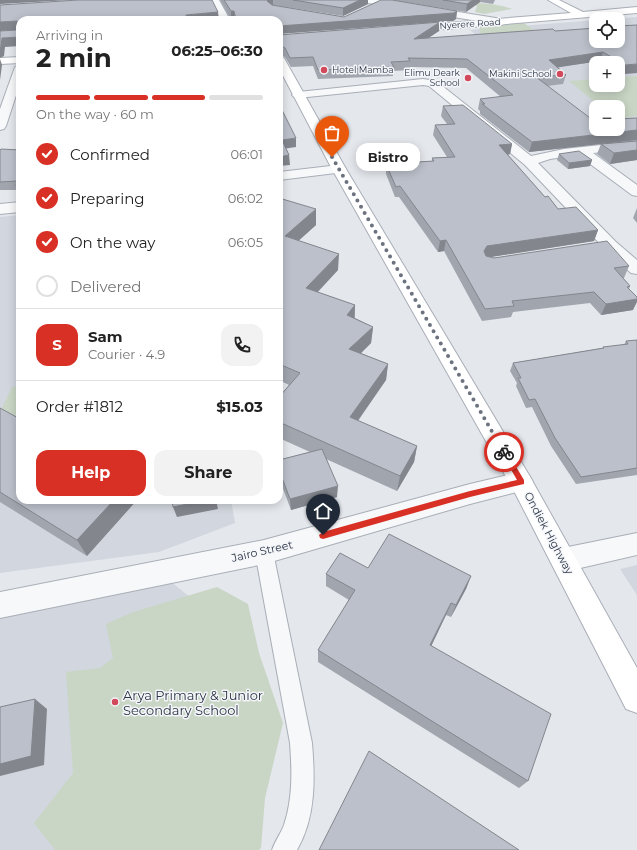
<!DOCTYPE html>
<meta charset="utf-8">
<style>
:root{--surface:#fff;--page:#f2f2f2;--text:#222;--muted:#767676;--line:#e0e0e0;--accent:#d93025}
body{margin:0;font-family:Montserrat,sans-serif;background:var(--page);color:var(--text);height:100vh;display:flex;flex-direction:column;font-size:15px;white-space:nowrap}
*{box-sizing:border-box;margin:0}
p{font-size:13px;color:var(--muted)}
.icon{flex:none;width:22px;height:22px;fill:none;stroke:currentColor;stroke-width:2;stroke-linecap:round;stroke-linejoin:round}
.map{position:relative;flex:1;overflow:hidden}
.panel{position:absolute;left:16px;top:16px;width:267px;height:488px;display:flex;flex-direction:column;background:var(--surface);border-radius:12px;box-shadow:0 2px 10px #0003}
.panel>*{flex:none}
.fabs{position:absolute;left:589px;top:12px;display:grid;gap:8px}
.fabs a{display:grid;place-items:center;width:36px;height:36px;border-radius:8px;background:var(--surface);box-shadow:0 2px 10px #0003;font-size:20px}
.pin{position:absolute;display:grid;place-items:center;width:34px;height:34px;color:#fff;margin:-41px -17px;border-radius:50% 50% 50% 0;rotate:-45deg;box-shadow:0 0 4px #0007}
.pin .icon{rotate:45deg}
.courier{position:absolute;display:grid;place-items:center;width:40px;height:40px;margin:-20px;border:3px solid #d93025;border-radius:50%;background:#fff;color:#222;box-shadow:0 1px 5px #0007}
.bubble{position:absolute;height:28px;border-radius:12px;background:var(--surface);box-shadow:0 2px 10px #0003;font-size:13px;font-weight:700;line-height:28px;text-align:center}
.summary em{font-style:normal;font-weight:700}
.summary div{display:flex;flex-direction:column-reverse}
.summary{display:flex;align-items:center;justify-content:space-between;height:68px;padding:0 20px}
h1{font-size:26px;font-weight:700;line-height:30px}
.bar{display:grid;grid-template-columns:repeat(4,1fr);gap:6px 4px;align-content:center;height:48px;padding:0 20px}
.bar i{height:5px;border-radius:3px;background:var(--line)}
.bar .selected{background:var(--accent)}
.bar p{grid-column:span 4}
.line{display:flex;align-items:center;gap:10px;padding:0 20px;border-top:1px solid var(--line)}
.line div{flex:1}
.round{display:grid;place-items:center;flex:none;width:42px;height:42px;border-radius:12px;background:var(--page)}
ol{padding:0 20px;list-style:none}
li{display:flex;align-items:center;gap:12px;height:44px}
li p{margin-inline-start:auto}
li .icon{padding:4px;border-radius:50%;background:var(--accent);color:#fff;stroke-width:4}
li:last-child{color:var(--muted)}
li i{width:22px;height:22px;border:2px solid var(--line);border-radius:50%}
.button{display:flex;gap:8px;margin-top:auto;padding:8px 20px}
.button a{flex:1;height:46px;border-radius:12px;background:var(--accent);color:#fff;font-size:16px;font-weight:700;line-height:46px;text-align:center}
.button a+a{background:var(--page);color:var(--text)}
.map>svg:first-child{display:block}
</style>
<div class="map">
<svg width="637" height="850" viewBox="0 0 637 850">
<rect width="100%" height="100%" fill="#e4e7ec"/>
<path fill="#d2d6de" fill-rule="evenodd" d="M637,17V121L618,123V107H596V126H588L470,30L596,20V41H618V19H614ZM596,63H618V85H596Z
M20,215V500H231L235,523L159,552L0,573V217Z
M637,565V595L620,569Z
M165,577L246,642L201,850H0V615Z"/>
<path fill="#c9d6c5" d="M440,2C463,3 491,1 512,9L484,14L475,12L477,6Z
M524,23L540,35L494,39L481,34L479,27Z
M637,76V116L618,118V107H601L569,81L596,79V85H618V77Z
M20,386V431L0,412L12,387Z
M217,587L248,604L259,653L283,723L265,798L261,848L259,850H55L34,823L73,773L66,672L100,668L113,658L106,624L133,612Z"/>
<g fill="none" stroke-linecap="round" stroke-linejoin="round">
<g stroke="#a9aeb7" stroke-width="2">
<path id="lane" d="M264,544L270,546L273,552L312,743C315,779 316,817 297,850H272C275,841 281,833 284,825C293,798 292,770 290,743L255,552L258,546Z"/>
</g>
<g stroke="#a9aeb7" stroke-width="2">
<path id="street" d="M211,0H219L230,20H220Z
M364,0H383L502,19L507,22L502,25L368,3Z
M20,64V83L6,126L4,129L0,130V109L15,67Z
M423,79L436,81L531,156L564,149L637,141V149L593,153L637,185V196L632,195L578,155L550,159L538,163L616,242L637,260V274L631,273L604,248L525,165L429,86L423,85L298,98L294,97L292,95L294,93L298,92Z
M339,165L344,166L346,169L344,172L279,180V172Z
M20,202V212L0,214V204Z
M521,472L529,475L533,482L529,489L470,504L264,564L0,618V592L264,540L470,484Z
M637,533V555L563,572L554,568L550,560L554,552L563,548Z"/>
</g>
<g stroke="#a9aeb7" stroke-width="2">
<path id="secondary" d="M548,0H559L583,12L637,7V13L410,32L405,29L410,26L571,13Z
M279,55L284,58L346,169L529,475L637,668V713L626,709L513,489L332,169L279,68Z
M20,57V63L0,64V58Z"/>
</g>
<use href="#lane" fill="#f7f8fa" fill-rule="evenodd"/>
<use href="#street" fill="#f7f8fa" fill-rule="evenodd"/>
<use href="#secondary" fill="#fff" fill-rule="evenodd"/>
</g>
<path fill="#a1a5ae" d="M220,0H368V4L343,16L273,5H272L344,17L457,11L456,19L453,21L235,20V19L231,20Z
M392,0H495L493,4L480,2L466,12Z
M440,22L439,31L427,39L555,31L596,28L637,73L622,74L618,72V63H603L600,61L558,67L566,75L563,84L547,86L594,121L637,118V140L603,144L637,141V160L610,164L597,154L601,144L529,152L480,114V111L478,109L480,99L501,97L466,68L410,67L409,70L393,71V76L318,79L313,66L291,67L285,57L279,54V35Z
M443,106L512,144L510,154L508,155L545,197L558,209L598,230L594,241L489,257L494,258L629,266L624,278H623L630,286L629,289L633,310L601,315L590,303L513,312L511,317L482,321L444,251L438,252L399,197H395L386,174V164L432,161V158L447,157L433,135L435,125L447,124L441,116Z
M0,150H20V194L18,190H0Z
M559,154L592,160L590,166L568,169L557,160Z
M279,198L316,225L298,241L338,270L318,292L355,305V318L373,327L371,343L361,353L388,364L386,380L358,421L417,446L414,462L397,491L326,459L337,497L291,510L279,478V460L310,452L279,438V397L289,385L279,380Z
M637,208V223L633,218Z
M637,340V475L576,484L551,446L532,407L526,408L516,386L517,383L510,371L513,363L602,348L603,347L624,345L626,341Z
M0,408L20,500H137L87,556L0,502Z
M368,568L471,576L466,589L451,617L446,615L431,646L528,781L519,788L318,662V650L349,600L326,586V574Z"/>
<path fill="#83868d" d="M0,0H70L0,4Z
M268,0H273V5L268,9L267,1Z
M360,0H368V4L343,16V8Z
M473,0H480V2L466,12L467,4Z
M231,11H234L235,19L231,20Z
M457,11L456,19L453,21L279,34V26Z
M218,12L219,20H187L186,15Z
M17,21L20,30L0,31V22Z
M440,22L439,31L413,48L414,39Z
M20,37V46L5,47L4,56L0,58V48L2,38Z
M603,52L600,61L547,69L549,60Z
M0,59L2,65L0,80Z
M637,64V73L622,74L625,65Z
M637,130V140L529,152L532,142Z
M296,138V147L282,149V140Z
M512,144L510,154L497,156L499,145Z
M637,150V160L610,164L614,153Z
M289,155L290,165L279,166V157Z
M592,160L590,166L568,169L569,163Z
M20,185V194L16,186Z
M316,209V225L285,253V236Z
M598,230L594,241L485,258L484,251L487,246Z
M446,240L444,251L438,252L440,241Z
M339,254L338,270L306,304V288Z
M637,299V302L633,310L601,315L606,304Z
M355,305L354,321L347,315Z
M373,327L371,343L348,366L349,349Z
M388,364L386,380L349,433L350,417Z
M417,446L414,462L397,491L400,476Z
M338,486L337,497L291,510L290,499Z
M114,500H137L87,556L77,540Z
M206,500H216L218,509L177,517L173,507Z
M471,576L466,589L451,617L456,605Z
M451,603L446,615L426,657L430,645Z
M35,699L47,709L44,765L0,776V764Z"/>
<path fill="#bbc0ca" stroke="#83868d" d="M78,0H212L218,12L186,15L188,20H20V37L2,38L1,47L0,48V31L17,30L19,28V23L17,21L0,22V5Z
M224,0H268L267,1L272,5L344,17L381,0H392L457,11L454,13L279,26V20H236L234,11H231Z
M293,0H360L343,8Z
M443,0H473L467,4Z
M440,22L414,39L553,29L555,31L596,28V41H618V26L637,25V64L625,65L603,52L549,60L566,75L536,77L594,121H596V129H618V119L637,118V130L532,142L482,104H485L480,99L513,95L467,59L408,58L410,61L391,62L394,67L318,70L313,57L290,58L285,48L279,45V35Z
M463,105L512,144L499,145L545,197L548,196L558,209L576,207L598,230L487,246L484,251L486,256L494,258L607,241L629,266L614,268L630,286L627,287L637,297V299L606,304L594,292L512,301L514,306L485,309L446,240L440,241L400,186L396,187L386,164L434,161L432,158L455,157L435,125L455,124L443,106Z
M282,110L296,138L282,140L289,155L279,157V111Z
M637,141V150L614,153L601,144Z
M1,149L20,150V185L16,186L17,181L0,182V150Z
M579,151L592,160L569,163L559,154Z
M279,198L316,209L285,236L339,254L306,288L355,305L347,315L373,327L349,349L388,364L350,417L417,446L400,476L279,422V397L300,373L279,364Z
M637,340V468L581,477L555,438L535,399L529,400L518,378H521L513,363L604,348L603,347L628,344L626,341Z
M0,408L20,419V500H114L77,540L0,492Z
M322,449L338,486L290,499L279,470V460Z
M172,500H206L173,507Z
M389,534L471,576L456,605L451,603L430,645L551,714L528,781L318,650L355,590L326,574L340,553L368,568Z
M35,699L31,756L0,764V707Z
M369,751L519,850H319Z"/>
<path fill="#d93025" d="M504,449L506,450L524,480V484L470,497L323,539L320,538L319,535L323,532L470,491L517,480L501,452Z"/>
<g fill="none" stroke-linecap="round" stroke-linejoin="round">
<path stroke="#6c737f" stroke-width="4" stroke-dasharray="0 7.2" d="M332,157L504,452"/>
</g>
<g fill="#d1495b" stroke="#f4f6f9" stroke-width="1.5">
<circle cx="324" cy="70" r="4"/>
<circle cx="560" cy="74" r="4"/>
<circle cx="468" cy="78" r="4"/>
<circle cx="115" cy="702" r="4"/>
</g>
<g text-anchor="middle" stroke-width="3" stroke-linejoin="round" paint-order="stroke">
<g font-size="9" fill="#2b3445" stroke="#f4f6f9">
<text transform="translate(470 24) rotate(-4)" y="3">Nyerere Road</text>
</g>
<g font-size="9" fill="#2b3445" stroke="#f4f6f9" text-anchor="end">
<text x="332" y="73" text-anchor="start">Hotel Mamba</text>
<text x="460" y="76">Elimu Deark<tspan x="460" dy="10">School</tspan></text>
<text x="552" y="77">Makini School</text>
</g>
<g font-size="11" fill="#2b3445" stroke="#f4f6f9">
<text transform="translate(549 533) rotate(62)" y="4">Ondiek Highway</text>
<text transform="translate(262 551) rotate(-13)" y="4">Jairo Street</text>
</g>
<g font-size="13" fill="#2b3445" stroke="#f4f6f9" text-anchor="start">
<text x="123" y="700">Arya Primary &amp; Junior<tspan x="123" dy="15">Secondary School</tspan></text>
</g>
</g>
</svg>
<div class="fabs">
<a><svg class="icon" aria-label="locate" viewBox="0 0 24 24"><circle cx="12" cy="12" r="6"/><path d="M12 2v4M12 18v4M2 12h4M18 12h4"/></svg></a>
<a>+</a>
<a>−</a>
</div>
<div class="pin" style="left:332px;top:157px;background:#ea580c"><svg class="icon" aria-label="bag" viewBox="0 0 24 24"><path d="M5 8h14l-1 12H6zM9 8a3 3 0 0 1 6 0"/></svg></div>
<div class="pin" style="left:323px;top:535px;background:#1f2937"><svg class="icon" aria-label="home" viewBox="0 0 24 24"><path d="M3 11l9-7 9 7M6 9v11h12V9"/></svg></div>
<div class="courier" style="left:504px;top:452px"><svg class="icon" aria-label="bike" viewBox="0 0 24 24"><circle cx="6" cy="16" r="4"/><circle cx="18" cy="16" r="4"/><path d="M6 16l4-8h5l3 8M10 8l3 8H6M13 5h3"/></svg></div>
<div class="bubble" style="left:356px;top:143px;width:64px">Bistro</div>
<section class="panel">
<div class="summary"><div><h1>2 min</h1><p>Arriving in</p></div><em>06:25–06:30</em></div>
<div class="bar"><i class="selected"></i><i class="selected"></i><i class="selected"></i><i></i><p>On the way · 60 m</p></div>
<ol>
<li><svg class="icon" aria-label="check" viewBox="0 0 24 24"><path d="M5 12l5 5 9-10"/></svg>Confirmed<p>06:01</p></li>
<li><svg class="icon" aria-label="check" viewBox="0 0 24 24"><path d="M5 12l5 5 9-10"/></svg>Preparing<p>06:02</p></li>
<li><svg class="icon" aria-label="check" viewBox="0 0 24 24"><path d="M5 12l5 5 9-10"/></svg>On the way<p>06:05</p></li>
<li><i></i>Delivered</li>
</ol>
<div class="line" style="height:72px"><b class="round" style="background:var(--accent);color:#fff">S</b><div><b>Sam</b><p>Courier · 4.9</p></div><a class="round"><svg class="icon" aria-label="phone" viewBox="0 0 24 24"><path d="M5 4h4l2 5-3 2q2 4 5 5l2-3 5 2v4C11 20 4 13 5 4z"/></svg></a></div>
<div class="line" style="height:52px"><div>Order #1812</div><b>$15.03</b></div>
<div class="button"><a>Help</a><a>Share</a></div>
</section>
</div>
